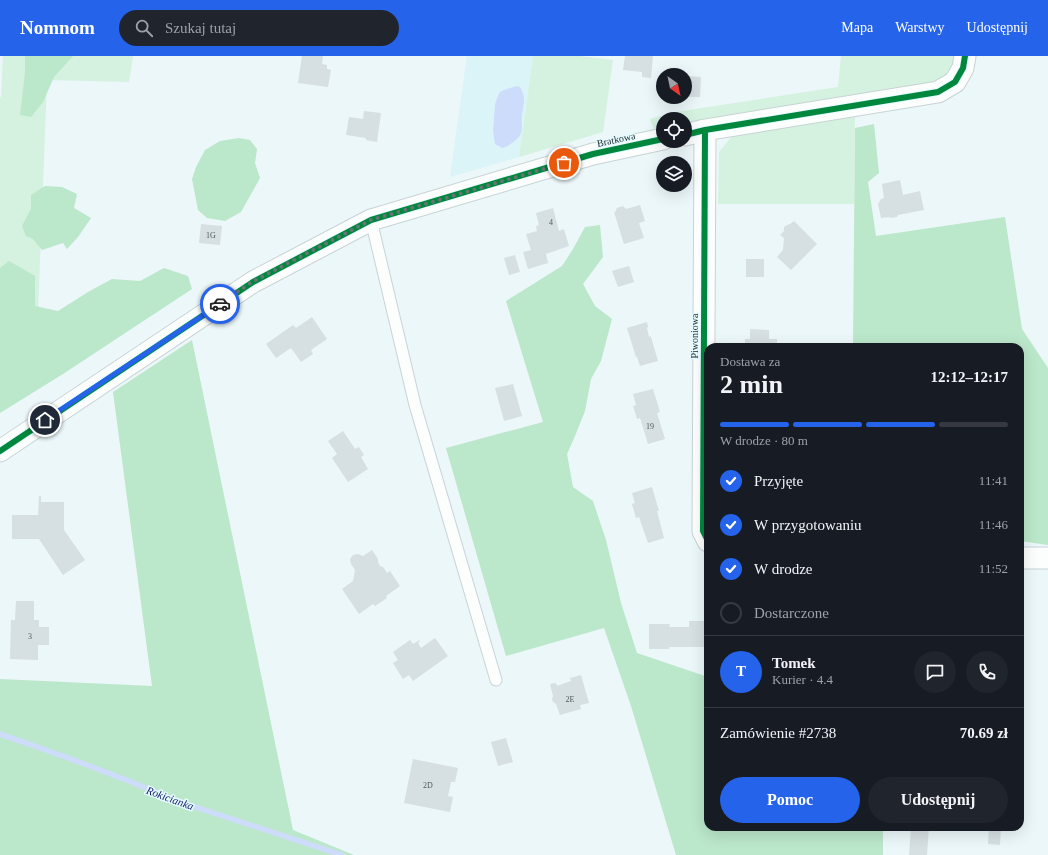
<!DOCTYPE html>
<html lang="pl">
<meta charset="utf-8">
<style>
:root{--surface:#171b24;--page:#20242c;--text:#f1f3f6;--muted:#9ea1a6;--line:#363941;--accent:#2563eb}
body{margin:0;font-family:Georgia,serif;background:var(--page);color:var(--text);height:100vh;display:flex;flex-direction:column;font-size:15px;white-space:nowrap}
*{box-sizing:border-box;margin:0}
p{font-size:13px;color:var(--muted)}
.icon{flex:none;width:22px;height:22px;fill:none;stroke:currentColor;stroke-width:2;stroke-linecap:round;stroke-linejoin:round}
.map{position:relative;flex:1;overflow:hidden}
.details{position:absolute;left:704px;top:287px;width:320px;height:488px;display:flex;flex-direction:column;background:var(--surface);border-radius:12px;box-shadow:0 4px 16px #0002}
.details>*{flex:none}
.needle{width:26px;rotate:147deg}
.fabs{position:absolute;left:656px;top:12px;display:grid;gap:8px}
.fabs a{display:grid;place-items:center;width:36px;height:36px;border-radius:50%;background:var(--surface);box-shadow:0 4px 16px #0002;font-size:20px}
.pin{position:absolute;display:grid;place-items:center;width:34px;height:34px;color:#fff;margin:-17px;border:2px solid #fff;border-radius:50%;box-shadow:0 1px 4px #0007}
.courier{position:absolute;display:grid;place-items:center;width:40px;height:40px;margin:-20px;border:3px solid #2563eb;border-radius:50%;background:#fff;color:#222;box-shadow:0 1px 5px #0007}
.summary em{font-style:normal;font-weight:800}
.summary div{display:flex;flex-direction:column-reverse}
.summary{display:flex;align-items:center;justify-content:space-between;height:68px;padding:0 16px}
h1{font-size:26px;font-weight:800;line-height:30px}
.bar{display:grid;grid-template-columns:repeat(4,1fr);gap:6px 4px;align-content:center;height:48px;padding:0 16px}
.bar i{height:5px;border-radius:3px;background:var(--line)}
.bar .active{background:var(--accent)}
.bar p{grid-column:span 4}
.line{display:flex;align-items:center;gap:10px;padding:0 16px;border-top:1px solid var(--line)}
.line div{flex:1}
.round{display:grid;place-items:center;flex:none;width:42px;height:42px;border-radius:21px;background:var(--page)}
ol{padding:0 16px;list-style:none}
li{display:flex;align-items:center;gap:12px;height:44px}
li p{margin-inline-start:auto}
li .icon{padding:4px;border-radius:50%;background:var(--accent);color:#fff;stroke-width:4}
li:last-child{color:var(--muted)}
li i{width:22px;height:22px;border:2px solid var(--line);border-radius:50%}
.action{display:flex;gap:8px;margin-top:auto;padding:8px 16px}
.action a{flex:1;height:46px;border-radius:24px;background:var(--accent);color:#fff;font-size:16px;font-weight:800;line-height:46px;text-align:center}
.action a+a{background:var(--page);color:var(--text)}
header{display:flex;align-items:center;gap:24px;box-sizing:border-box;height:56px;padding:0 20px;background:var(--accent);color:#fff}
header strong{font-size:19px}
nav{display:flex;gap:22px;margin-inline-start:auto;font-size:14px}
.search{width:280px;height:36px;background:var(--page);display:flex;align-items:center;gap:10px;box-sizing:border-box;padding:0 14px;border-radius:22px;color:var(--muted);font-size:15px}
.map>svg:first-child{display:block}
</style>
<header>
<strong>Nomnom</strong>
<div class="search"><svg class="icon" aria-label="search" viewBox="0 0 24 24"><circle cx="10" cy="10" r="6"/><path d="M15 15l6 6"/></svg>Szukaj tutaj</div>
<nav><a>Mapa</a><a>Warstwy</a><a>Udostępnij</a></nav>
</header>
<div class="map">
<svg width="1048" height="799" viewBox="0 0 1048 799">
<rect width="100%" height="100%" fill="#ebf7f9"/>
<path fill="#daf4f8" d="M467,0H533L519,101L450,121Z"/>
<path fill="#d4f2df" d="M3,0H133L129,26L47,24L36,307L0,335V41H1Z
M533,0H580L613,4L603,76L519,101Z
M841,0H959L945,25L838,41L685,70V63H663V74L655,76L650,63L676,56L838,31Z
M855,58L854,148H718L719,96L733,79Z"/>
<path fill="#bbe7ca" d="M25,0H73L54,21L43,46L31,61L20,59L25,17Z
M874,68L879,117L868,126L876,180L1005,161L1022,273L1048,312V489L1020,485V291H853L855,72Z
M239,82L250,84L257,93L255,107L260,122L241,156L225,165L207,162L198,154L192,123L196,111L205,94L220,85Z
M45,130L62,131L77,138L74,152L91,162L78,181L67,193L63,187L42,194L33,183L26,180L22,170L31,153V139Z
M600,169L603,201L583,228L595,250L612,263L601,305L591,323L585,355L575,380L567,398L573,431L593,445L606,484L621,547L637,597L708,621V771H883V799H676L631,650L604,572L506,600L446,392L543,366L506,245L562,210L573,193L585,171Z
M9,205L35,220V250L58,255L88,236L112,223L140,225L164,212L188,220L192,233L63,318L0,357V212Z
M192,284L293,774L354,799H0V623L152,630L113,336Z"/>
<path fill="#cedcfb" d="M516,30L520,31C526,41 524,47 522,58C521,64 523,71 521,77C518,84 509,90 502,92L495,88L493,75L495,49L497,42L500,36L504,34Z"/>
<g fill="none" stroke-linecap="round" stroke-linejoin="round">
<path stroke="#cedcfb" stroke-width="5.5" d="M0,678L63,700L129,725L174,744L342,799"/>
</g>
<path fill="#d6dfe2" d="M302,0H323L322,8L327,9V13L331,14L328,31L298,27Z
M625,0H653L651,22L642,21V16L623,14Z
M685,20L701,21L700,41H685Z
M364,55L381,57L377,86L366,84V82L346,79L349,61L363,63Z
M900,124L903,139L920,135L924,154L898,159L897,161L891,162L889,161L881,162L878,148L881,143L884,142L882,128Z
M640,149L645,165L639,167L644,182L624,188L614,156H615L617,152L623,150L626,153Z
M553,152L559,175L564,173L569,190L546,198L548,207L528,213L523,196L531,194L526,178L537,175L536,170L539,169L536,157Z
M794,165L817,188L791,214L777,201L783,194L784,182L780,179L784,175V171L787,169L790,168Z
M201,168L222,170L220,189L199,187Z
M515,199L520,216L509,219L504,202Z
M746,203H764V221H746Z
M629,210L634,226L618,231L612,215Z
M312,261L327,283L311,294L313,298L301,306L291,292L276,302L266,288L293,269L296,272Z
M647,266L648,271L647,272L649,281L651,280V281L658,305L640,310L637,301H636L627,272Z
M750,273L769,274V283H777V291H745V283H750Z
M513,328L522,360L504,365L495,332Z
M653,333L660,356L657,357L665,383L648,388L640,362L637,363L633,350L636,349L633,338Z
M343,375L355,393L359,391L364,399L361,401L368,413L348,426L332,402L337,398L328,385Z
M652,431L659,455H657L664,482L648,487L639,461L636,462L632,448L635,447L632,437Z
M39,440H41V446H64V474L85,504L63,519L39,483H12V459H38Z
M372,494L378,503V506L380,510L383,511L387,517L390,515L400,530L386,540L387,542L375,550L373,548L359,558L342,533L353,525L355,514L351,508L350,503L353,499L358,498L363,500Z
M16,545H34V564H39V571H49V589H38V604L10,603L11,564H15Z
M689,565H708V591H669V593H649V568H670L669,571H689Z
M435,582L448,600L413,625L409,619L403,623L393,607L398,604L393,596L410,584L413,588L420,584V585L418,587L421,592Z
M581,619L589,647L580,649L581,653L560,659L556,648L553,646L552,643L553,640L550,628L556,627L557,630L571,625L570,622Z
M506,682L513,706L498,710L491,686Z
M413,703L458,712L455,726H451L448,740L453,741L450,756L404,747Z
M911,771H929L927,799H909Z
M989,771H1001L1000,789L988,788Z"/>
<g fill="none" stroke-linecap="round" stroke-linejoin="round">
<g stroke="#c8d3d5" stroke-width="13">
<path id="service" d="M371,164L415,349L496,624"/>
</g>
<g stroke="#c8d3d5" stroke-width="23">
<path id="minor" d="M705,74L703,475L708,485
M685,79L705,74L938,36L955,26L963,12L965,0
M0,395L253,226L371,164L593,98L663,83
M1020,502H1048"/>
</g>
<use href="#service" stroke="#fcfefe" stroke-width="11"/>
<use href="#minor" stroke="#fcfefe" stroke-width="21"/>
<g stroke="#e5fbff" stroke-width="8">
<path id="cycleway" d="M705,74L703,475L708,485
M685,79L705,74L938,36L955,26L963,12L965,0
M0,395L253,226L371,164L593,98L663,83"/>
</g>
<use href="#cycleway" stroke="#00873e" stroke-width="6"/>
</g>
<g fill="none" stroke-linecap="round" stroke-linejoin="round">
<path stroke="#697476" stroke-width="4" stroke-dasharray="0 7.2" d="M220,248L252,226L371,164L564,107"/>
<path stroke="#2563eb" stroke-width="5" d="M45,364L220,248"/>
</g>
<g text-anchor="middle" stroke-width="3" stroke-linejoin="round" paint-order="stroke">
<g font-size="8" fill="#505a5c">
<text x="551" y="169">4</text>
<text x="211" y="182">1G</text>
<text x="650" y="373">19</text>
<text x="30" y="583">3</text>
<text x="570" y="646">2E</text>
<text x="428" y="732">2D</text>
</g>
<g font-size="10" fill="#232d2f" stroke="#e5fbff">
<text transform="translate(616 83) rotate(-12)" y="4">Bratkowa</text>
<text transform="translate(694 280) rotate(-90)" y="4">Piwoniowa</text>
</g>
<g font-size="11" font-style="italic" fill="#111c69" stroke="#e5fbff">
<text transform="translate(170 742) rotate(20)" y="4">Rokicianka</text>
</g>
</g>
</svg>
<div class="fabs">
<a><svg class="needle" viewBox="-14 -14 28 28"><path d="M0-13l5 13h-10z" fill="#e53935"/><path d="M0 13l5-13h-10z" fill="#9ea1a6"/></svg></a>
<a><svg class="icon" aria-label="locate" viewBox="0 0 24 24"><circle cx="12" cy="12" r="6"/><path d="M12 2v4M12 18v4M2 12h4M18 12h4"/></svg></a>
<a><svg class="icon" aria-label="layers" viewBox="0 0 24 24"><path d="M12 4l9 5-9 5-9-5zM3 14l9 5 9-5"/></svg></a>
</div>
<div class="pin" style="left:564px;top:107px;background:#ea580c"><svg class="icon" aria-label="bag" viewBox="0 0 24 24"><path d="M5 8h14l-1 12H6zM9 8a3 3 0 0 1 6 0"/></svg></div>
<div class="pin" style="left:45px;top:364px;background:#1f2937"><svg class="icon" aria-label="home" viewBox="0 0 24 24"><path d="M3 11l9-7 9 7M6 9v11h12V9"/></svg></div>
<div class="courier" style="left:220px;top:248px"><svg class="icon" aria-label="car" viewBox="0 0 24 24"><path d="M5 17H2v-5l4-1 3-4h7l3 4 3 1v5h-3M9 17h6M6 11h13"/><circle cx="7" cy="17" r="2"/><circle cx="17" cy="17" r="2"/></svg></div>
<section class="details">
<div class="summary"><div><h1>2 min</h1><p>Dostawa za</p></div><em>12:12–12:17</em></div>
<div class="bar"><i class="active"></i><i class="active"></i><i class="active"></i><i></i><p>W drodze · 80 m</p></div>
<ol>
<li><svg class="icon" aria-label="check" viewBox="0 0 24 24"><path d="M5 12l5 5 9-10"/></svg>Przyjęte<p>11:41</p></li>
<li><svg class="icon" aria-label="check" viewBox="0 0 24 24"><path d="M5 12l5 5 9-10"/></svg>W przygotowaniu<p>11:46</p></li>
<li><svg class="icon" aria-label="check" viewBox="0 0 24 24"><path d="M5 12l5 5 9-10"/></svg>W drodze<p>11:52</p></li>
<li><i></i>Dostarczone</li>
</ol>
<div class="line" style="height:72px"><b class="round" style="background:var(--accent);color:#fff">T</b><div><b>Tomek</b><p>Kurier · 4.4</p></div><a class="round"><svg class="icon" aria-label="chat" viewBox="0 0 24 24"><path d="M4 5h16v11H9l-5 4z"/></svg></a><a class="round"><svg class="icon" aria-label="phone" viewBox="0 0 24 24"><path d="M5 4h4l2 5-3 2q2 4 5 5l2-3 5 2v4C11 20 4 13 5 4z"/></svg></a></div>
<div class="line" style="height:52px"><div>Zamówienie #2738</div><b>70.69 zł</b></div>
<div class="action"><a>Pomoc</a><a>Udostępnij</a></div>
</section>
</div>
